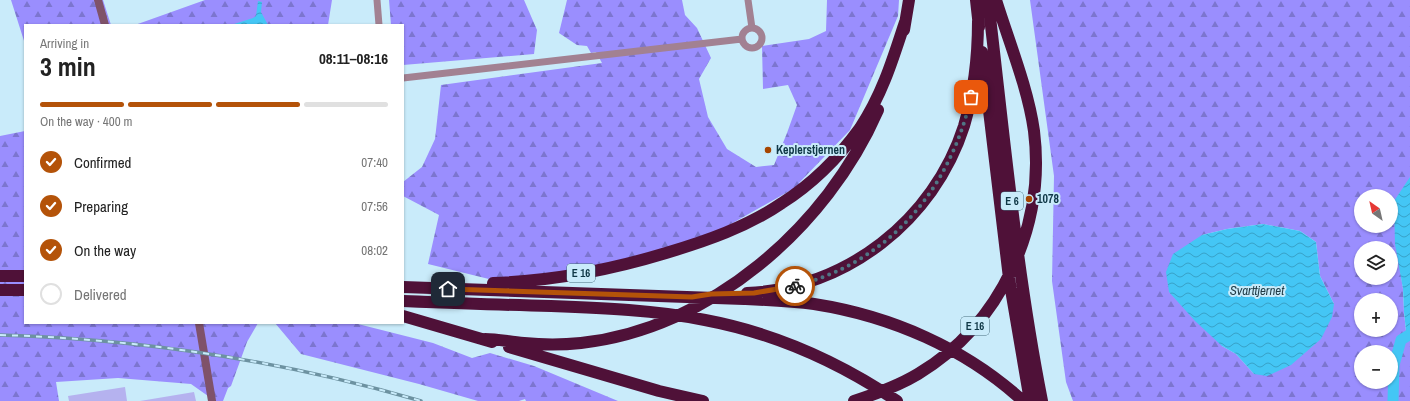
<!DOCTYPE html>
<meta charset="utf-8">
<style>
:root{--surface:#fff;--page:#f2f2f2;--text:#222;--muted:#767676;--line:#e0e0e0;--accent:#b45309}
body{margin:0;font-family:"Archivo Narrow",sans-serif;background:var(--page);color:var(--text);height:100vh;display:flex;flex-direction:column;font-size:15px;white-space:nowrap}
*{box-sizing:border-box;margin:0}
p{font-size:13px;color:var(--muted)}
.icon{flex:none;width:22px;height:22px;fill:none;stroke:currentColor;stroke-width:2;stroke-linecap:round;stroke-linejoin:round}
.map{position:relative;flex:1;overflow:hidden}
.sheet{position:absolute;left:24px;top:24px;width:380px;height:300px;display:flex;flex-direction:column;background:var(--surface);border-radius:0px;box-shadow:0 1px 3px #0004}
.sheet>*{flex:none}
.needle{width:26px;rotate:326deg}
.buttons{position:absolute;left:1354px;top:189px;display:grid;gap:8px}
.buttons a{display:grid;place-items:center;width:44px;height:44px;border-radius:50%;background:var(--surface);box-shadow:0 1px 3px #0004;font-size:20px}
.pin{position:absolute;display:grid;place-items:center;width:34px;height:34px;color:#fff;margin:-17px;border-radius:8px;box-shadow:0 2px 6px #0006}
.courier{position:absolute;display:grid;place-items:center;width:40px;height:40px;margin:-20px;border:3px solid #b45309;border-radius:50%;background:#fff;color:#222;box-shadow:0 1px 5px #0007}
.head em{font-style:normal;font-weight:700}
.head div{display:flex;flex-direction:column-reverse}
.head{display:flex;align-items:center;justify-content:space-between;height:68px;padding:0 16px}
h1{font-size:26px;font-weight:700;line-height:30px}
.bar{display:grid;grid-template-columns:repeat(4,1fr);gap:6px 4px;align-content:center;height:48px;padding:0 16px}
.bar i{height:5px;border-radius:3px;background:var(--line)}
.bar .selected{background:var(--accent)}
.bar p{grid-column:span 4}
ol{padding:0 16px;list-style:none}
li{display:flex;align-items:center;gap:12px;height:44px}
li p{margin-inline-start:auto}
li .icon{padding:4px;border-radius:50%;background:var(--accent);color:#fff;stroke-width:4}
li:last-child{color:var(--muted)}
li i{width:22px;height:22px;border:2px solid var(--line);border-radius:50%}
.map>svg:first-child{display:block}
</style>
<div class="map">
<svg width="1410" height="401" viewBox="0 0 1410 401">
<defs>
<pattern id="forest-firs" width="22" height="20" patternUnits="userSpaceOnUse"><rect width="22" height="20" fill="#9a8efe"/><path d="M5 1l3.5 6h-7zM16 11l3.5 6h-7z" fill="#7c75cf"/></pattern>
<pattern id="water-waves" width="16" height="10" patternUnits="userSpaceOnUse"><rect width="16" height="10" fill="#44c6f5"/><path d="M0 5q4-4 8 0t8 0" fill="none" stroke="#37a2c8"/></pattern>
</defs>
<rect width="100%" height="100%" fill="#c9ebfa"/>
<path fill="url(#forest-firs)" fill-rule="evenodd" d="M11,0H103L111,25H25V44Z
M205,0H332L328,25H135Z
M389,0H524L537,30L534,54L403,65V25H391Z
M567,0H682L685,15L697,28L711,58L699,79L708,117L727,149L756,167L774,165L787,133L797,105L788,85L763,89L762,46L809,39L826,31L827,0H899L898,16L850,130L799,183L800,185L715,233L606,266L497,281L428,264L439,215L403,196V182L422,167L435,139L441,85L602,63L596,52L591,53L587,46L577,45L559,33Z
M1030,0H1410V177L1400,269L1403,289L1404,312L1406,331L1410,336V401H1073L1066,382L1052,281L1054,176ZM1361,196H1391V226H1361ZM1263,224L1300,231L1316,242L1320,276L1334,304L1254,374L1236,354L1222,346L1202,235L1227,229ZM1361,248H1391V278H1361ZM1361,300H1391V330H1361ZM1361,352H1391V382H1361Z
M25,131V323H258L247,342L231,386L228,388L223,401H209L208,396L191,384L118,378L56,382L59,401H0V136Z
M275,323H354L433,343L472,358L490,353L534,366L618,401H526L525,399L519,401H478L419,384L301,354Z"/>
<path fill="#b5b2ef" d="M125,387L127,401H69L68,396Z
M194,392L196,401H140Z"/>
<path fill="url(#water-waves)" d="M258,1L262,2L261,12L268,25H231L253,18L256,16Z
M1410,177V336L1406,331L1404,312L1403,289L1395,244L1394,201Z
M1263,224L1300,231L1316,242L1320,276L1334,304L1332,317L1321,339L1291,365L1267,376L1254,374L1236,354L1222,346L1195,321L1169,292L1166,272L1173,254L1202,235L1227,229Z"/>
<g fill="none" stroke-linecap="round" stroke-linejoin="round">
<path stroke="#44c6f5" stroke-width="11" d="M1393,401L1394,365L1401,340L1409,335"/>
<path stroke="#a28192" stroke-width="7" d="M377,0L379,25
M748,0L752,28
M742 38a10 10 0 1 1 20 0a10 10 0 1 1-20 0Z
M403,78L742,39"/>
<path stroke="#7f526a" stroke-width="8" d="M98,0L105,25
M199,323L212,401"/>
<path stroke="#4f1138" stroke-width="12" d="M976,0L979,27
M988,0C1004,134 1016,269 1042,401
M904,30L909,0
M982,52L1009,278L1030,401
M0,276H25
M493,283C552,281 610,270 666,253C706,241 747,227 782,203C812,184 839,157 860,128C882,95 893,59 905,22
M403,287L744,299C767,300 791,301 814,304C891,316 965,348 1023,401
M0,290H25
M747,293C846,289 934,220 964,126C974,92 978,56 978,21
M403,301C452,303 502,305 551,306C603,308 655,310 705,320C774,333 839,362 897,401
M403,316L492,342
M485,339C498,339 510,342 524,343C543,345 562,345 581,343C710,329 827,227 878,110
M509,347L659,391L703,401
M854,401C876,394 898,386 918,374C1001,324 1046,227 1034,131C1028,88 1009,42 996,0"/>
<g stroke="#6d92a1" stroke-width="3.5">
<path id="rail" d="M0,335C143,339 283,361 421,401"/>
</g>
<use href="#rail" stroke="#c9ebfa" stroke-width="2" stroke-dasharray="6" stroke-linecap="butt"/>
</g>
<g fill="none" stroke-linecap="round" stroke-linejoin="round">
<path stroke="#507685" stroke-width="4" stroke-dasharray="0 7.2" d="M795,286C889,262 950,190 971,97"/>
<path stroke="#b45309" stroke-width="5" d="M448,289L692,297L711,294L754,293L795,286"/>
</g>
<g fill="#a64500" stroke="#c9ebfa" stroke-width="1.5">
<circle cx="768" cy="150" r="4"/>
<circle cx="1029" cy="199" r="4"/>
</g>
<g text-anchor="middle" stroke-width="4" stroke-linejoin="round" paint-order="stroke">
<g fill="#c9ebfa" stroke="#476d7c" stroke-width="1">
<rect x="1001" y="192" width="22" height="18" rx="3"/>
<rect x="567" y="264" width="28" height="18" rx="3"/>
<rect x="961" y="317" width="28" height="18" rx="3"/>
</g>
<g font-size="11" font-weight="bold" fill="#0f3746">
<text x="1012" y="205">E 6</text>
<text x="581" y="277">E 16</text>
<text x="975" y="330">E 16</text>
</g>
<g font-size="12" font-weight="bold" fill="#0f3746" stroke="#c9ebfa" text-anchor="start">
<text x="776" y="154">Keplerstjernen</text>
<text x="1037" y="203">1078</text>
</g>
<g font-size="13" font-style="italic" fill="#213c47" stroke="#c9ebfa">
<text x="1257" y="295">Svarttjernet</text>
</g>
</g>
</svg>
<div class="buttons">
<a><svg class="needle" viewBox="-14 -14 28 28"><path d="M0-13l5 13h-10z" fill="#e53935"/><path d="M0 13l5-13h-10z" fill="#767676"/></svg></a>
<a><svg class="icon" aria-label="layers" viewBox="0 0 24 24"><path d="M12 4l9 5-9 5-9-5zM3 14l9 5 9-5"/></svg></a>
<a>+</a>
<a>−</a>
</div>
<div class="pin" style="left:971px;top:97px;background:#ea580c"><svg class="icon" aria-label="bag" viewBox="0 0 24 24"><path d="M5 8h14l-1 12H6zM9 8a3 3 0 0 1 6 0"/></svg></div>
<div class="pin" style="left:448px;top:289px;background:#1f2937"><svg class="icon" aria-label="home" viewBox="0 0 24 24"><path d="M3 11l9-7 9 7M6 9v11h12V9"/></svg></div>
<div class="courier" style="left:795px;top:286px"><svg class="icon" aria-label="bike" viewBox="0 0 24 24"><circle cx="6" cy="16" r="4"/><circle cx="18" cy="16" r="4"/><path d="M6 16l4-8h5l3 8M10 8l3 8H6M13 5h3"/></svg></div>
<section class="sheet">
<div class="head"><div><h1>3 min</h1><p>Arriving in</p></div><em>08:11–08:16</em></div>
<div class="bar"><i class="selected"></i><i class="selected"></i><i class="selected"></i><i></i><p>On the way · 400 m</p></div>
<ol>
<li><svg class="icon" aria-label="check" viewBox="0 0 24 24"><path d="M5 12l5 5 9-10"/></svg>Confirmed<p>07:40</p></li>
<li><svg class="icon" aria-label="check" viewBox="0 0 24 24"><path d="M5 12l5 5 9-10"/></svg>Preparing<p>07:56</p></li>
<li><svg class="icon" aria-label="check" viewBox="0 0 24 24"><path d="M5 12l5 5 9-10"/></svg>On the way<p>08:02</p></li>
<li><i></i>Delivered</li>
</ol>
</section>
</div>
